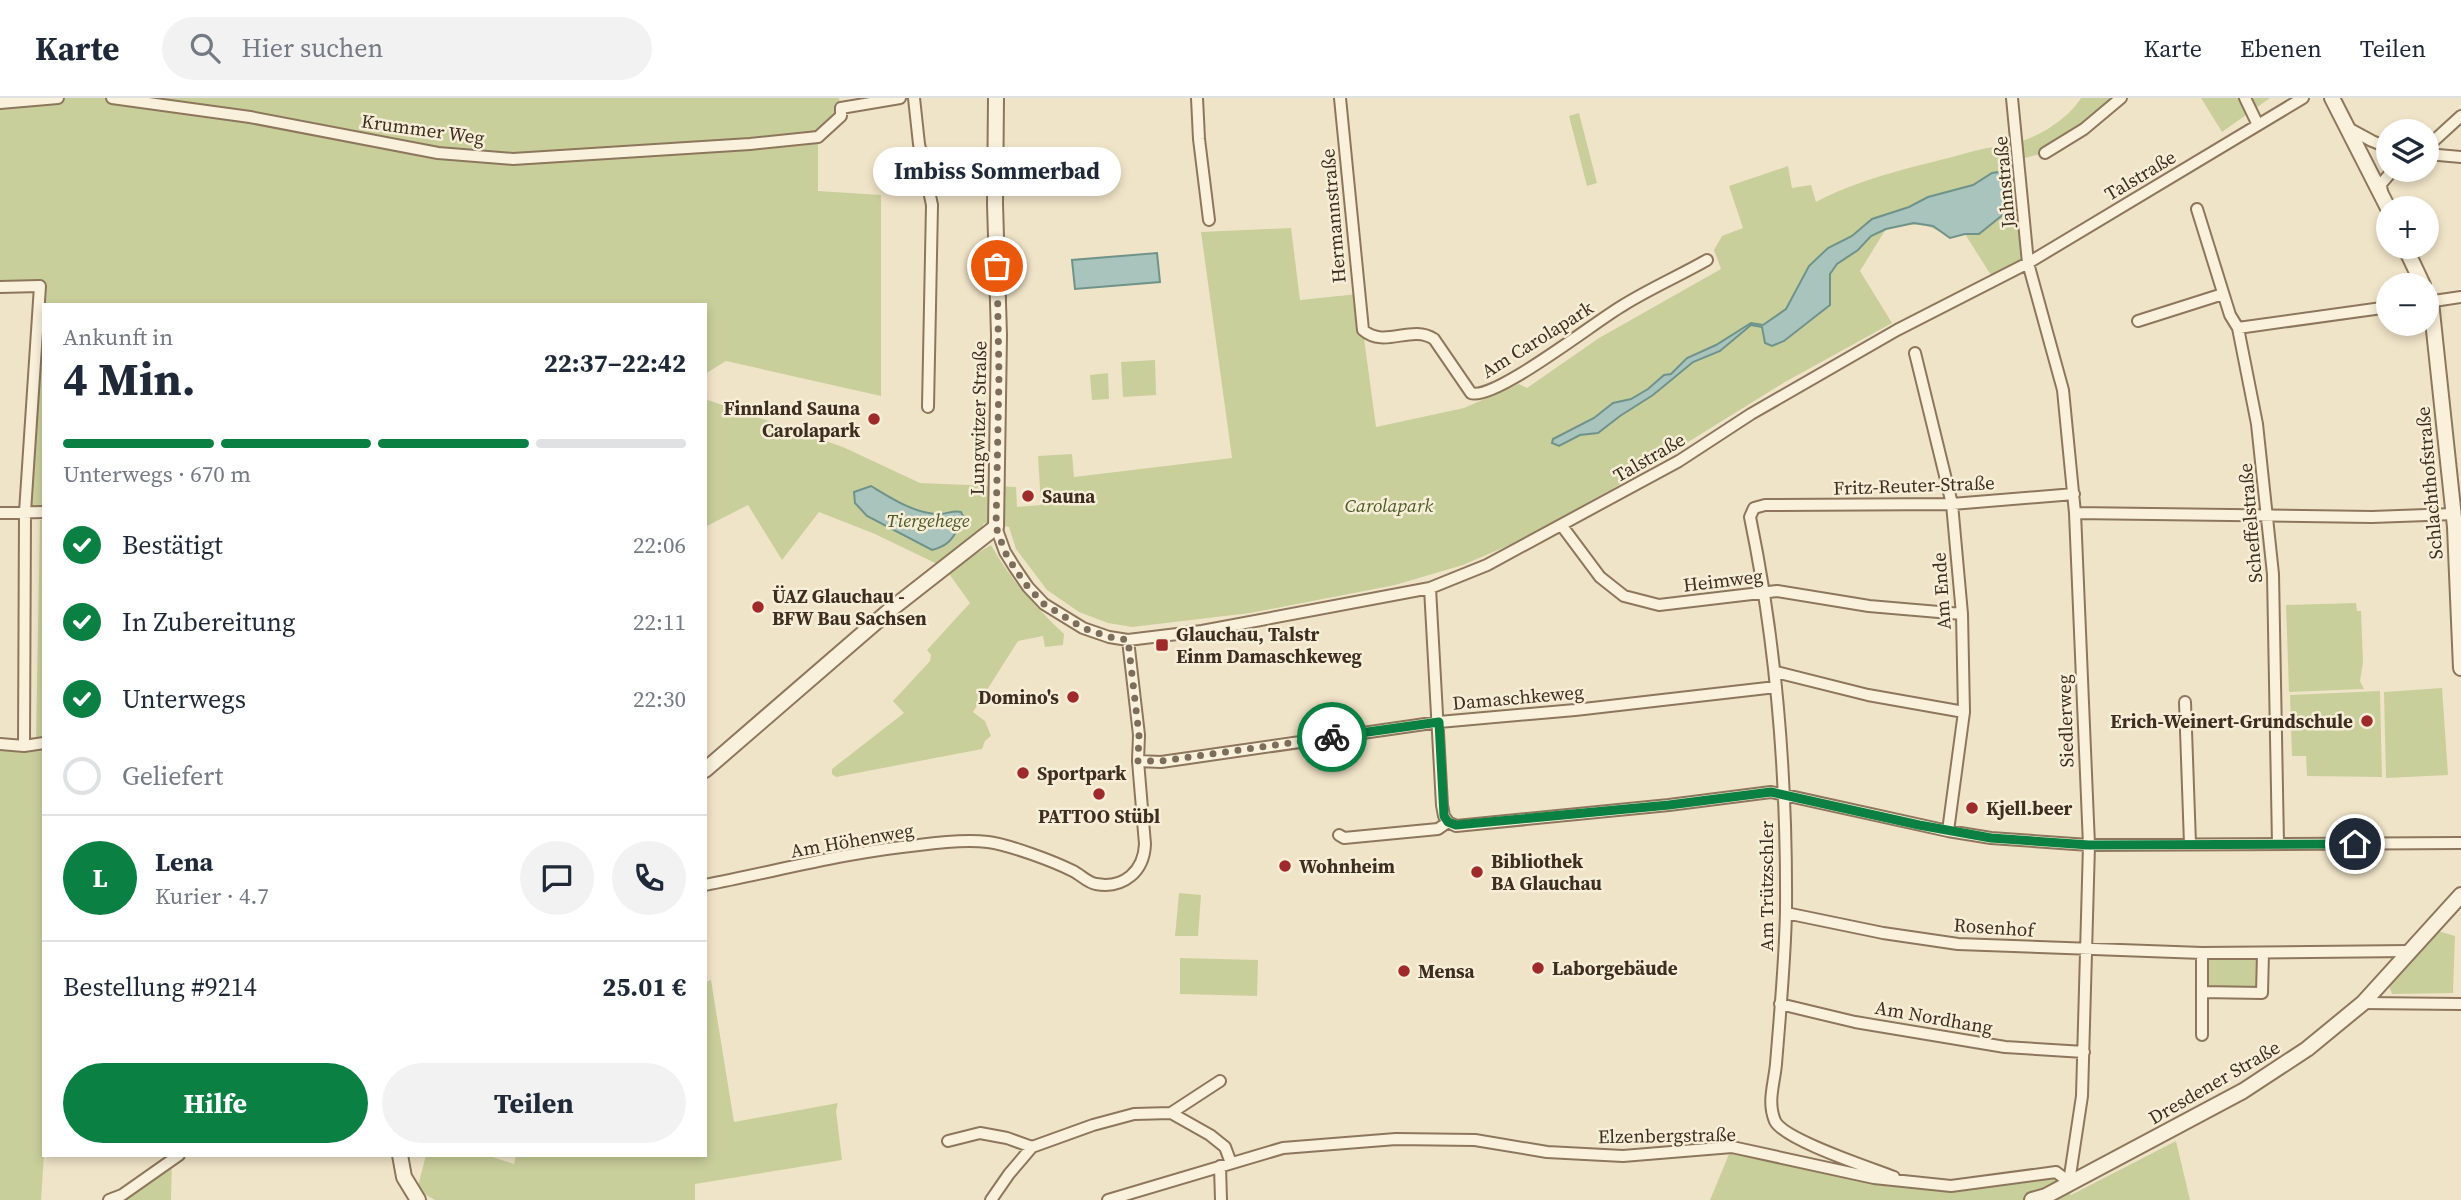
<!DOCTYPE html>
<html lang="de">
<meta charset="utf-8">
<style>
:root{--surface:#fff;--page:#f2f2f3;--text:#1f2937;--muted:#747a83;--line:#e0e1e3;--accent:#0b8043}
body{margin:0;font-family:"Source Serif 4",serif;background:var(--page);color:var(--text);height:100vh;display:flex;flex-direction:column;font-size:26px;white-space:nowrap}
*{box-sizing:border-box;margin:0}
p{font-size:23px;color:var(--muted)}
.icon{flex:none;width:38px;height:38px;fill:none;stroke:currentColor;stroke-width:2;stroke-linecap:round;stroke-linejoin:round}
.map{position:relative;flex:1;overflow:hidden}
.sheet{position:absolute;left:42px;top:205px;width:665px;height:854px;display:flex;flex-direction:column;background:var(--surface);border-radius:0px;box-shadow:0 4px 10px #0003}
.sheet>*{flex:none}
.fabs{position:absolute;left:2376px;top:21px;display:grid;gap:14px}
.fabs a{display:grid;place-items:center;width:63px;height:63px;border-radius:50%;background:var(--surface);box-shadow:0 4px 10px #0003;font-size:35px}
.pin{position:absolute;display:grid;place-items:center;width:60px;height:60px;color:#fff;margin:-30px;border:4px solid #fff;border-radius:50%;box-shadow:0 2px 7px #0007}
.courier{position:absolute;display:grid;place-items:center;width:70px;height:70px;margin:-35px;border:5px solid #0b8043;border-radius:50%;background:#fff;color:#222;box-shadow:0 2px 9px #0007}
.bubble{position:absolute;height:49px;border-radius:24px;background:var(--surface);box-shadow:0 4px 10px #0003;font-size:23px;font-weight:700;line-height:49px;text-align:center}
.head em{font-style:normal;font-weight:700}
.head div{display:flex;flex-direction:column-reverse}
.head{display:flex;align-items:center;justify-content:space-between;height:119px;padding:0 21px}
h1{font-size:46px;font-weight:700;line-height:52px}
.bar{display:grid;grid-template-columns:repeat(4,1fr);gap:10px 7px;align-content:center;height:84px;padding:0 21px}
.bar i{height:9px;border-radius:5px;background:var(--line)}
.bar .current{background:var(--accent)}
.bar p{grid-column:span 4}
.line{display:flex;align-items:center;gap:18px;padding:0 21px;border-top:2px solid var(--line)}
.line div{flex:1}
.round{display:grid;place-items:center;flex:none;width:74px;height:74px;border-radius:37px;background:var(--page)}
ol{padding:0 21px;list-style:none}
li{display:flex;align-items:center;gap:21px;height:77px}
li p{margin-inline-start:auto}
li .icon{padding:7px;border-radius:50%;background:var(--accent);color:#fff;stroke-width:4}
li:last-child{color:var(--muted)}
li i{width:38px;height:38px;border:4px solid var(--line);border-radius:50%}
.button{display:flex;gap:14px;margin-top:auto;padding:14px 21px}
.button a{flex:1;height:80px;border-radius:42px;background:var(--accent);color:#fff;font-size:28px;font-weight:700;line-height:80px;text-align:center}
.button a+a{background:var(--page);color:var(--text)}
header{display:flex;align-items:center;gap:42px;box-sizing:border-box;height:98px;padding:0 35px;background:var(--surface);border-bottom:2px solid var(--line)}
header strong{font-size:33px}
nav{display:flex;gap:38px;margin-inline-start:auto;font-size:24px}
.search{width:490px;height:63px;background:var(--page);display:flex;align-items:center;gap:18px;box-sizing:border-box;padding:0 24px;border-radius:38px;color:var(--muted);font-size:26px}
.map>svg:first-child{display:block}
</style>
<header>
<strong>Karte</strong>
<div class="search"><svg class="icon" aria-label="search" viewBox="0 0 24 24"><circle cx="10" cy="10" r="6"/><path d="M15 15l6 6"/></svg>Hier suchen</div>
<nav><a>Karte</a><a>Ebenen</a><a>Teilen</a></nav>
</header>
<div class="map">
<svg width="2461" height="1102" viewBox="0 0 2461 1102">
<rect width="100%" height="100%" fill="#f0e4c8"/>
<path fill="#c9cf9b" d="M0,0H839L841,10L818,39V93L881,97V298L726,263L705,276V206H44V412H26L42,186H0Z
M2081,0H2121L2045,55L2020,61L2028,165L1994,182L1965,136L1950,140C1925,123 1915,125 1886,131L1860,173L1892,225L1785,284L1619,387L1521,442L1463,467L1395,487L1250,515L1132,529L1108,525L1079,514L1047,492L1016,451L1009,429L984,425L980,432L937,466L875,436L819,414L782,462L748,407L705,429V301L843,349L920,385L1016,389L1017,409L1041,407L1038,358L1072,356L1074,379L1232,360L1201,134L1291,130L1300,202L1358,196L1376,329L1464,310L1519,286L1527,290L1599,240L1721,171L1714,152L1722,138L1743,130L1729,88L1788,68L1792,90L1811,87L1816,104C1864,78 1921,68 1974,53C1988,49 2002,48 2016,45C2039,39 2069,20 2081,0Z
M2201,0H2270L2222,34Z
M1579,15L1597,85L1587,88L1569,18Z
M1155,262L1156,297L1123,299L1121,264Z
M1108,275L1109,301L1092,302L1090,277Z
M40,422H44V640L36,642Z
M991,447C1013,485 1033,506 1064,536L1063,547L1045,549L1043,538L1018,543L973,614L985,623L991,638L985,643L982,651L836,679L832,676V671L904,615L893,603L930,563L931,557L927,552L970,505L947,473Z
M2356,505L2357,513H2361L2363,565L2360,583L2364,591L2289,594L2286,507Z
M2442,590L2448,677L2386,680L2384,594Z
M2380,593L2382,679L2307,678L2306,658H2292L2290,597Z
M44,645V1057L41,1102H0V646Z
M1179,795L1201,797L1198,838H1175Z
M2438,833L2455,838L2453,895L2392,896L2388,885L2403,872Z
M2206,859H2258V890L2206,891Z
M1180,860L1258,862L1257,898L1180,896Z
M711,882L734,1024L838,1005L836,1013L842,1062L695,1086V1102H435L417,1092L426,1057H486L514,1066L516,1057H705V884Z
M2176,1043L2190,1102H1710L1732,1049L1951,1088L2056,1074L2071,1097Z
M172,1061L171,1102H109Z"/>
<path fill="#a9c4bc" stroke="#6f938a" stroke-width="2" d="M2006,73L2002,91L2005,115L1979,136H1965L1950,140L1933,128L1914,125L1886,131L1871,138L1858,152L1837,166L1830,176V207L1784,243L1772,248L1765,245L1762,229L1751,227L1720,253L1693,264L1653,297L1620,318L1598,335L1580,337L1559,348L1552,345L1553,341L1594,320L1613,305L1631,301L1648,291L1664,277L1671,276L1687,260L1716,247L1751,225L1763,227L1786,211L1809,168L1828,150L1852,138L1872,121L1909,109L1928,99L1973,87L1992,75Z
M1157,155L1160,184L1075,191L1072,162Z
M871,388C891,400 915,416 939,416C948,416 952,412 961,414L964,420C954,437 952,447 932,452L867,418L855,405L854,394Z"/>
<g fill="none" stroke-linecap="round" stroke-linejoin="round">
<g stroke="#8d765c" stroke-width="14">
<path id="minor" d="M112,0L250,19L438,55L513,61L750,46L818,39L841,18V10L900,0
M914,0L919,46L932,107L928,309
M1197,0L1199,41L1209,122
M1340,0L1363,232C1385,251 1411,226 1434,241L1471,295C1493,304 1596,223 1622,208C1649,191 1679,178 1707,162
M2245,0L2258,27
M0,5L58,0
M2348,30L2372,43L2389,50
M2427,49L2461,18
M2045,55L2084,31L2121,0
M2427,56L2461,59
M2382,96L2381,86L2393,72
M2197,111L2230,217L2238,230L2257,326L2273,476L2278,746
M0,189L40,188L25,414L24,648
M2427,204L2461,199
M2138,223L2223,196
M2238,230L2389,209
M1915,255L1952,406L1962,516L1964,614L1948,733
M0,415L44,414
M2075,415L2372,419L2454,416
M1562,428L1600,479L1624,498L1659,507L1777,493L1869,508L1962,516
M996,429L1005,454L1015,470L1028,489L1044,506L1083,530L1109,539L1128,542L1202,533L1430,490L1487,467L1679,363L1751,316L1897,232L2028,165L2303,0
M1430,490L1442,707L1444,718L1448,724
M1776,574L1868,597L1964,614
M2185,604L2190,746
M0,646L24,648L44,645
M1138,663L1161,664L1439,624L1575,612L1776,589
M1448,724L1456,728L1669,707L1771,694L1948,733L1991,740L2089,747L2461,745
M1339,737L1344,740L1438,731L1448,724
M705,787C777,773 847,754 919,747C941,744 966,741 988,744C1010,747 1053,763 1073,773C1081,777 1088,785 1096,786C1124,791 1144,773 1145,746L1138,663L1139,637L1128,542
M1786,815L1883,835L1958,846L2202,855L2410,853
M2202,855V937
M2202,894L2262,895L2263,855
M2363,905L2461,906
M1780,906L1855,924L2005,949L2084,954
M1171,1015L1210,1037L1225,1049L1231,1065
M948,1043L980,1035L1007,1040L1032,1049
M1220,1068L1221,1102
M1894,1079C1871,1070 1784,1042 1775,1023C1767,1004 1774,987 1776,966C1780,916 1785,864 1786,813C1787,681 1777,549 1750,419L1754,410L1765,407L1952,406L2074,396
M109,1102L122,1097L179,1057
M991,1102L1009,1076L1032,1049L1093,1027L1134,1016L1171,1015L1220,983
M1108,1102L1283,1050L1396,1041L1475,1042L1547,1054L1623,1058L1732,1049L1874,1080L1951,1088L2056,1074L2069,1084L2082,998L2089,747L2075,415L2063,292L2028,165L2012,0"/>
</g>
<g stroke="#8d765c" stroke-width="18">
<path id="tertiary" d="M2332,0L2389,112
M2405,149L2423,187
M2427,197L2431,204L2455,429L2461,570
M705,672L890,512L996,429L999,237L995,106L996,0
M400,1057L404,1079L418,1102
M2032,1102L2046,1098L2243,993L2307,951L2363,905L2461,797"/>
</g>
<use href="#minor" stroke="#faf1dc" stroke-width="10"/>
<use href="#tertiary" stroke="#faf1dc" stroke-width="14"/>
</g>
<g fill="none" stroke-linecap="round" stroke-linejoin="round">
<path stroke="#7c6e5b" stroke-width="7" stroke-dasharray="0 12.6" d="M997,168L999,278L996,429L1005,454L1015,471L1028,489L1044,506L1083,530L1109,539L1128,542L1139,637L1138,663H1161L1332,639"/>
<path stroke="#0b8043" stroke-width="9" d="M1332,639L1439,624L1444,718L1448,724L1456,727L1669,707L1771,694L1919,727L1991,740L2089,747L2355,746"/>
</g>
<g fill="#9e2a2b" stroke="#f7eed8" stroke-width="2.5">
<circle cx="874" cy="321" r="7"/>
<circle cx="1028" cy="398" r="7"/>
<circle cx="758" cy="509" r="7"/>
<rect x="1155" y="540" width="14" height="14" rx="3.5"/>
<circle cx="1073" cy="599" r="7"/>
<circle cx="2367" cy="623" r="7"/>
<circle cx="1023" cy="675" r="7"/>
<circle cx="1099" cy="696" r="7"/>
<circle cx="1972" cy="710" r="7"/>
<circle cx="1285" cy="768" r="7"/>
<circle cx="1477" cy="774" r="7"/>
<circle cx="1538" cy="870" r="7"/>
<circle cx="1404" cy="873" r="7"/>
</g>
<g text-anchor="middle" stroke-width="5" stroke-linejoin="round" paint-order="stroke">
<g font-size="19" fill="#3d2e20" stroke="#f7eed8">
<text transform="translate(423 31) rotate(8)" y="7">Krummer Weg</text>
<text transform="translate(2140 77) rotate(-31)" y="7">Talstraße</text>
<text transform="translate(2004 84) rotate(-95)" y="7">Jahnstraße</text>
<text transform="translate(1333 118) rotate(-95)" y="7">Hermannstraße</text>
<text transform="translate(1537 241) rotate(-32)" y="7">Am Carolapark</text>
<text transform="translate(978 320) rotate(-89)" y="7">Lungwitzer Straße</text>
<text transform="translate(1649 359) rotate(-30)" y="7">Talstraße</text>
<text transform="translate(2429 385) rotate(-95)" y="7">Schlachthofstraße</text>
<text transform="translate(1914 387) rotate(-2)" y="7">Fritz-Reuter-Straße</text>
<text transform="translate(2250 425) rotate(-95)" y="7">Scheffelstraße</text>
<text transform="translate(1723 482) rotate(-7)" y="7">Heimweg</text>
<text transform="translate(1941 493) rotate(-94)" y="7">Am Ende</text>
<text transform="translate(1518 599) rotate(-5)" y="7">Damaschkeweg</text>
<text transform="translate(2065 623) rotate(-92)" y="7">Siedlerweg</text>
<text transform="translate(852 742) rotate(-10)" y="7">Am Höhenweg</text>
<text transform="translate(1766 788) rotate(-90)" y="7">Am Trützschler</text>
<text transform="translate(1994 829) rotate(4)" y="7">Rosenhof</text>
<text transform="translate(1934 919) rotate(10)" y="7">Am Nordhang</text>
<text transform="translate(2214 984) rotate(-30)" y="7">Dresdener Straße</text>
<text transform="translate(1667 1037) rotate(-1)" y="7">Elzenbergstraße</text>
</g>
<g font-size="19" font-weight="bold" fill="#3d2e20" stroke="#f7eed8" text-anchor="start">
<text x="860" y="317" text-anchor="end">Finnland Sauna<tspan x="860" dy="22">Carolapark</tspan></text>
<text x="1042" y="405">Sauna</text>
<text x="772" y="505">ÜAZ Glauchau -<tspan x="772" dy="22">BFW Bau Sachsen</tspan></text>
<text x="1176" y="543">Glauchau, Talstr<tspan x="1176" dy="22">Einm Damaschkeweg</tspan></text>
<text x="1059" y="606" text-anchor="end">Domino's</text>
<text x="2353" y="630" text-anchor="end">Erich-Weinert-Grundschule</text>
<text x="1037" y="682">Sportpark</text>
<text x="1986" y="717">Kjell.beer</text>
<text x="1099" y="725" text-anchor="middle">PATTOO Stübl</text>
<text x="1491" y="770">Bibliothek<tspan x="1491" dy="22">BA Glauchau</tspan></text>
<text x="1299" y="775">Wohnheim</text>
<text x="1552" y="877">Laborgebäude</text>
<text x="1418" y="880">Mensa</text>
</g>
<g font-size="19" font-style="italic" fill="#4d5a26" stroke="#f7eed8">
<text x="1389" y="414">Carolapark</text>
<text x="928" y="429">Tiergehege</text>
</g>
</g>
</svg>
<div class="fabs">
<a><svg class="icon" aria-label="layers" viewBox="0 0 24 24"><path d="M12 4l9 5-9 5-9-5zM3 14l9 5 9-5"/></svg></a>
<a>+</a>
<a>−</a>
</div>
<div class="pin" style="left:997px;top:168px;background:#ea580c"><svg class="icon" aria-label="bag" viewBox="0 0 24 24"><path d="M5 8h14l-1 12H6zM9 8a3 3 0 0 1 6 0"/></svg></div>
<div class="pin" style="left:2355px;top:746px;background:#1f2937"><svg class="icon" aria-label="home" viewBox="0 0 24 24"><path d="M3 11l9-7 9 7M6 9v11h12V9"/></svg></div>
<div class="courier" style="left:1332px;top:639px"><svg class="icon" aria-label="bike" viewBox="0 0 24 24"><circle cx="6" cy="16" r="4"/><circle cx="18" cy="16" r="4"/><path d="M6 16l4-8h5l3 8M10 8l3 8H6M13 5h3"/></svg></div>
<div class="bubble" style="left:873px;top:49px;width:248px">Imbiss Sommerbad</div>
<section class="sheet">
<div class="head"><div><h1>4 Min.</h1><p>Ankunft in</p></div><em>22:37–22:42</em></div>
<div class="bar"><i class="current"></i><i class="current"></i><i class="current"></i><i></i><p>Unterwegs · 670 m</p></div>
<ol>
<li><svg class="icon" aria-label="check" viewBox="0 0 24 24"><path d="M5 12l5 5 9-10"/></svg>Bestätigt<p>22:06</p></li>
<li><svg class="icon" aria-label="check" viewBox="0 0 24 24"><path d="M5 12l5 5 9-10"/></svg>In Zubereitung<p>22:11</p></li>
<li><svg class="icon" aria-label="check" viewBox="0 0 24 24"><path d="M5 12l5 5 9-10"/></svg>Unterwegs<p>22:30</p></li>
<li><i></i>Geliefert</li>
</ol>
<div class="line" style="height:126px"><b class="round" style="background:var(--accent);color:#fff">L</b><div><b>Lena</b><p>Kurier · 4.7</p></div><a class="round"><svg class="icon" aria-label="chat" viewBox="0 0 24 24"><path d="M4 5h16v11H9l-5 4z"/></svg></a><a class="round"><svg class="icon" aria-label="phone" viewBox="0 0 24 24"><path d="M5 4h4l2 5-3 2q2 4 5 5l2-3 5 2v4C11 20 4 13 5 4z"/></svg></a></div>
<div class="line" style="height:91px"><div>Bestellung #9214</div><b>25.01 €</b></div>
<div class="button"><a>Hilfe</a><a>Teilen</a></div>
</section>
</div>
